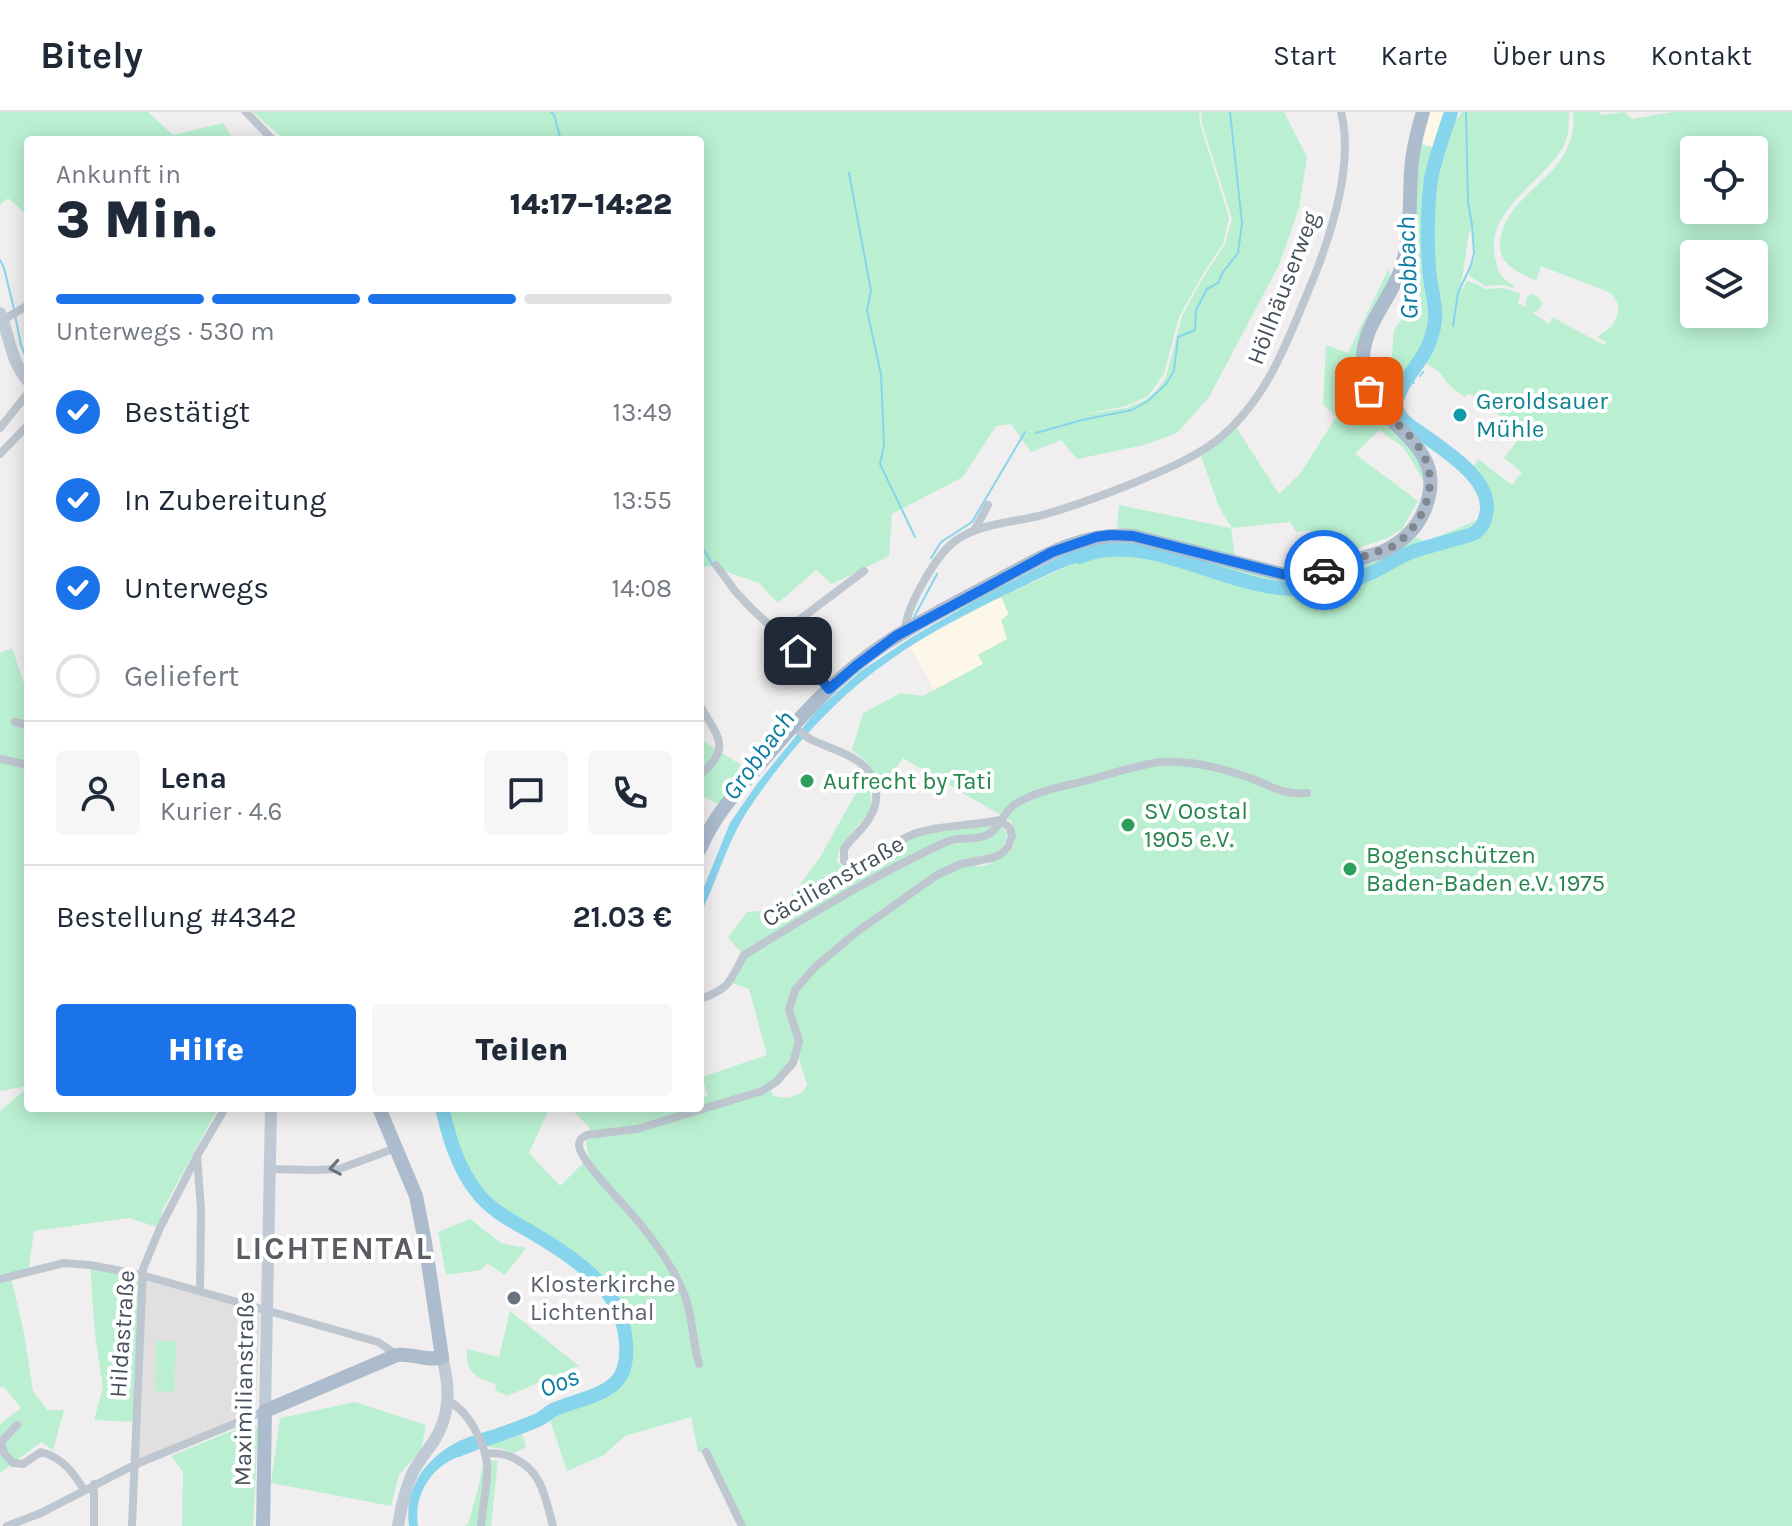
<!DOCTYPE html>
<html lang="de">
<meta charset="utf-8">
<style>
:root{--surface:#fff;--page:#f6f6f7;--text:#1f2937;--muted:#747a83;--line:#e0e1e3;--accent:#1a73e8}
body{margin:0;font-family:Karla,sans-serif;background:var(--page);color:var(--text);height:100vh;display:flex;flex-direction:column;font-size:30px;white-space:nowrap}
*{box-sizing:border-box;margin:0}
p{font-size:26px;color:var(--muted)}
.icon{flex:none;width:44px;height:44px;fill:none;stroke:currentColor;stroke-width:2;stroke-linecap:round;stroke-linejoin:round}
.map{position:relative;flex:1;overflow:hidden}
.panel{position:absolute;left:24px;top:24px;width:680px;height:976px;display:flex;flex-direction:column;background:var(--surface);border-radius:8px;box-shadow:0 4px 20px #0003}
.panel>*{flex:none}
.fabs{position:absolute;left:1680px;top:24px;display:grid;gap:16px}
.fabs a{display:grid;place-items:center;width:88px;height:88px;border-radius:8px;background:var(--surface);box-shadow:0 4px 20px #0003;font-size:40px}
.pin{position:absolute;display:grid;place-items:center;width:68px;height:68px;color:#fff;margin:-34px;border-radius:16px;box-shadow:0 4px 12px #0006}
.courier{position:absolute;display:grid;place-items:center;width:80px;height:80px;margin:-40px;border:6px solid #1a73e8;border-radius:50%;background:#fff;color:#222;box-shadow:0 2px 10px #0007}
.headline em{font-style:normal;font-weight:800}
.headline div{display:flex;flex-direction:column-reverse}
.headline{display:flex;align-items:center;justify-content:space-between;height:136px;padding:0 32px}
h1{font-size:52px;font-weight:800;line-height:60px}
.bar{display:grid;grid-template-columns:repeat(4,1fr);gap:12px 8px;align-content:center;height:96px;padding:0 32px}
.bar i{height:10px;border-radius:6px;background:var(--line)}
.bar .selected{background:var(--accent)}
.bar p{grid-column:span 4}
.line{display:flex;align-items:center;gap:20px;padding:0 32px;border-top:2px solid var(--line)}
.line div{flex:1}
.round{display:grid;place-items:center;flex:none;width:84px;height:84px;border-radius:8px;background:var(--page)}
ol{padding:0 32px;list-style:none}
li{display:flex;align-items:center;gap:24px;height:88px}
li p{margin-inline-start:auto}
li .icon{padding:8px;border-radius:50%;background:var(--accent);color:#fff;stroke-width:4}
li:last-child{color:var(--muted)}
li i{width:44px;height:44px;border:4px solid var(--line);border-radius:50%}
.primary-button{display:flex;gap:16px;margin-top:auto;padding:16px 32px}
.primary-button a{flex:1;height:92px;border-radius:8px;background:var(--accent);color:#fff;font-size:32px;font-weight:800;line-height:92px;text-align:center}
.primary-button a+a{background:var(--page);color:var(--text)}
header{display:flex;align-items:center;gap:48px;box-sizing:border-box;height:112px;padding:0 40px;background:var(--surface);border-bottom:2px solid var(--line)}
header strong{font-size:38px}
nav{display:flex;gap:44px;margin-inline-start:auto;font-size:28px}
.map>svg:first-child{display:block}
</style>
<header>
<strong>Bitely</strong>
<nav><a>Start</a><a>Karte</a><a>Über uns</a><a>Kontakt</a></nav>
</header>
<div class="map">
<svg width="1792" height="1414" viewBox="0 0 1792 1414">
<rect width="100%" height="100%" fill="#f0eeee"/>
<path fill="#fcf7e6" d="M1429,0H1449L1438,36L1420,30Z
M1001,485L1009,502L1008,527L979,542L983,552L934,578L910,534Z"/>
<path fill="#e1dfdf" d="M142,1163L260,1197L256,1303L134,1353Z"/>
<path fill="#baf0d1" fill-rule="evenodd" d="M0,0H148L173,23L223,11L234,28H28V104L8,86L0,93Z
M253,0H1199L1200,11L1229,106L1223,132L1204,160L1179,205L1164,262L1148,284L1126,294L1080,303L1127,296L1145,288L1156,279L1166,265L1182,204L1201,169L1225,132L1232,107L1202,12L1201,0H1284L1307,45L1299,96L1279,153L1209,285L1177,321L1144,333L1077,347L1061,328L1031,340L1011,312L996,314L963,365L892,402L889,444L832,472L816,458L778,491L759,471L710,454L700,455V28H285Z
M1462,0H1569C1569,12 1569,26 1562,37C1541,71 1485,99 1495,145C1499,162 1499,164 1514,174L1512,176L1504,173L1485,174L1468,163L1475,145L1473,116L1469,120L1460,181L1467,169L1477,172L1485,177L1503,176L1519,181L1520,185L1518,191L1525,195L1527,185L1532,182C1537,183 1540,186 1542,191L1538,199L1532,200L1549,212L1552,205L1604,233L1606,230L1597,225L1612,214L1618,201V192L1611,181L1541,154L1536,169C1526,164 1512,158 1505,149C1501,144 1500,139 1500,132C1502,93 1542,76 1561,47C1570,34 1576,16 1573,0H1600L1601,3L1624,0L1632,7L1673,0H1792V1414H742L707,1341L698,1340L691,1305L625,1324L604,1343L567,1359L550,1308L521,1318L526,1335L512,1342L504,1337L489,1335L488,1331L501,1325L498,1316L602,1276C610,1271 617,1267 621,1259C629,1240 622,1208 612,1191C608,1184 602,1177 597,1170L476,1084L460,1061L441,1009L439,996H566L548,999L529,1041L560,1074L589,1045L586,1030L590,1016L570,996H662L665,1001L678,996H700V987L708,984L702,965L767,943L749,877L730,870L744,843L728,826L747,800L779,797L796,778L819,747L865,665C867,671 870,678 871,685C873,711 840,720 837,749C843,756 848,762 858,761C875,759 894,734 911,727C937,717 966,717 993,713L987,720L944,734L987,727L1002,714L1007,722C1005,744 983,746 965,751C969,752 974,754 978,754C983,755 986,753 991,751C1012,742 1022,731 1011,709L903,646L889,665H876L866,649L852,638L863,601L901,581L923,584L983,552L978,543L1007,527L1001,508L1009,502L1001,485L1081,448L1096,444L1091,434L1128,428L1293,470L1328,463L1393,442L1416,425L1425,430L1482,406L1495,392L1473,355L1478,347L1512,373L1522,360L1504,346L1518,328L1502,313L1507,309L1469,281L1465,285L1450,274L1439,260L1420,247L1401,272L1390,263L1394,219L1417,182L1407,176L1416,154L1409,150L1420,32L1441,38L1451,5L1458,6ZM1694,38H1754V98H1694ZM1694,142H1754V202H1694ZM799,947L807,972L803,980L788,986L773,984L771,976Z
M1389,156L1391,170L1358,241L1355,263L1366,287L1380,306L1418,342L1425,371L1404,336L1379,318L1355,342L1418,389L1402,417L1385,427L1329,446L1323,433L1309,418L1296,420L1290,410L1232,416L1219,395L1201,344L1236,315L1279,382L1300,362L1336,305L1323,292L1326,233L1348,241Z
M1119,393L1231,416L1235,444L1117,415Z
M12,536L24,572L28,571V974L0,979V541Z
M700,627L746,656L718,692L700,683Z
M28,975V996H218L162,1099L160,1116L129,1106L34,1119L29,1155L11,1165L24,1221L33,1279L47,1298H64L53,1338L41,1330L0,1361V1312L21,1296L3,1274L0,1276V999Z
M470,1107L501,1131L526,1136L505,1163L487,1151L481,1158L446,1163L438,1120Z
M90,1153L142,1163L136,1310L94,1308L103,1276L95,1223Z
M510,1199L579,1254L507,1284L495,1278L496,1272C476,1266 465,1261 467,1237L499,1245Z
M156,1229H176L174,1280L155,1279Z
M355,1290L426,1313L421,1338L399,1363L391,1394L271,1371L280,1306Z
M251,1311L258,1316L253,1414H182L183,1360L171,1344Z
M484,1348L498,1349L491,1414H464L468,1412L479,1373Z"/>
<path fill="#87d4ed" d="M1091,434L1096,444C1065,453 1036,468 1007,482C967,501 926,522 890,548C835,586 785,642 748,698C727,730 717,769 700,803V785L730,711L757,672L817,598L861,559L912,525L976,488L1039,455L1068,441Z
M472,1324L477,1338C467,1342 455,1345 446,1351C425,1365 414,1389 418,1414H409C403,1371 433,1337 472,1324Z"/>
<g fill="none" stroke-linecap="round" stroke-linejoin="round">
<path stroke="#87d4ed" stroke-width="2" d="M551,0L554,3L561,28
M849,61L871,179L867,198L881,262L884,333L880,352L915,425
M0,148L4,156L14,197
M15,203L21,233L28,250
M1453,214L1458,181L1471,153L1474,141L1472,113L1468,90L1466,0
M1420,264L1423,260
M1405,272L1411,269L1414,271
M1036,321L1082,308L1132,298L1148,289L1166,272L1174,259L1178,225L1195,218L1196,198L1207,177L1218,171L1223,160L1238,141L1242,111L1230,0
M700,431L712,452
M931,446L941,430L972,410L1025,320
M913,507L937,462"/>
<path stroke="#87d4ed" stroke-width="14" d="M1079,445C1144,417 1225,476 1293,477C1314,477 1339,473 1359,466C1378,460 1395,446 1414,439C1433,433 1454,428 1473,422C1481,417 1484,412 1486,403C1495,369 1445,339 1422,322C1413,316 1400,308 1397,297C1392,281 1419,253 1426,238C1430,231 1432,223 1434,215C1438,195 1430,176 1429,155C1427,131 1427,81 1433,58C1438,38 1445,19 1451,0
M442,996C449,1025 458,1057 477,1080C490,1098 512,1109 531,1120C574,1145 623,1177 626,1231C627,1245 626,1261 615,1271C598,1286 573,1289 553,1298C548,1301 544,1305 538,1308C527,1313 515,1317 504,1321C488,1327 473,1330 458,1338"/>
<path stroke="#bec7d0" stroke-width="8" d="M246,0L273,28
M3,208L28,193
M0,316L28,281
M0,342L28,313
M974,419L988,393
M716,453L735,479L751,496L767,511L783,520L829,577
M905,519C906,495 937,440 958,427C980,412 1013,410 1039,404C1072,395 1104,383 1136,370C1164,358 1192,347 1216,329C1269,287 1289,225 1314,165C1333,117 1354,51 1341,0
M783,520L864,459
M700,554V564
M700,593C716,624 734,634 700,663
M15,610L28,613
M792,613C798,618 804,624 812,628C837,640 872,645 876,679C877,688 875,696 871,703C865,717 851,725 844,737V749L854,757C875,758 889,733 907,725C935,712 970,715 1000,708
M0,647L28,653
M700,887C730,877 730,869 744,843C810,803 876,762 946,730C959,724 975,729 987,723C1000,717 1003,700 1015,692C1040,677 1068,674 1096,666C1117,660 1138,653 1160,650C1188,648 1218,655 1244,664C1268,671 1280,684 1307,681
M197,1044L201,1097L200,1179
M271,1057L313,1058L339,1057L396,1036
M0,1167L64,1151L90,1153L142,1163L378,1230L397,1243
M699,1252C692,1228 693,1202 683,1179C671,1151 651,1124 631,1101C621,1089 577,1046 579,1032C580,1026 582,1026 587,1023L637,1017L762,979L776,970L793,951L799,929L789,898L795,878L815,855L858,819L937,763L961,752L992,746L1001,742L1008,735L1012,724L1010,716L1000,708
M448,1289C468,1298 484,1330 487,1351C489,1368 482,1396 481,1414
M17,1313L1,1330L4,1341L13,1351L23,1352L41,1340C63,1346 73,1360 84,1378
M706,1340L742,1414
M485,1342C505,1338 530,1351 539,1370C546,1383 549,1400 553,1414
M94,1372V1414
M7,1414L41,1401L134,1353L265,1299
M132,1414L143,1157L160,1116L197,1044L225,996"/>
<path stroke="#c0cad7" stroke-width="12" d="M0,201C10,224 10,249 28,269
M265,1299L271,996
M398,1414C401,1396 405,1377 413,1360C419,1349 427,1339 434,1329C451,1302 450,1274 442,1245"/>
<path stroke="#acbccd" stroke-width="14" d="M700,737C714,704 736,680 759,653C798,607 835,565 886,531C921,508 960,489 997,469C1040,446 1083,419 1133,424L1282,462L1303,463L1313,461L1382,440C1401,431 1416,418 1424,399C1456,325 1360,316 1363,245C1364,215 1388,189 1399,162C1412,129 1409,94 1411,60C1412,39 1417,20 1423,0
M263,1414L265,1299L397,1243C413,1241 427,1250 442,1245L425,1130L416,1084L379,996"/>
</g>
<defs><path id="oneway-chevron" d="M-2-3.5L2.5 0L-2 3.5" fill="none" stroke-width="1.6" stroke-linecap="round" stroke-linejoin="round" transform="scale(2)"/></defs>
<use stroke="#69747e" href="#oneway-chevron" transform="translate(335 1056) rotate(170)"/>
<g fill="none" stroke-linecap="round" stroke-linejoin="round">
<path stroke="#81878e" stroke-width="8" stroke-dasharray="0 14.4" d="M1324,458L1394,434C1427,409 1444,365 1415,330C1400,312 1381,300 1369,279"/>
<path stroke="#1a73e8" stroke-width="10" d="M798,539L829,577L857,553L896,524L1052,440L1096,425L1110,423L1133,424L1282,462L1303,463L1324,458"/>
</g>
<circle fill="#0f9aa8" stroke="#fff" stroke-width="3" cx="1460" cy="303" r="8"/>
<g fill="#2e9e5b" stroke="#fff" stroke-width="3">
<circle cx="807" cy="669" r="8"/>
<circle cx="1128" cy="713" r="8"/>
<circle cx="1350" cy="757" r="8"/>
</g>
<circle fill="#6b7280" stroke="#fff" stroke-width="3" cx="514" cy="1186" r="8"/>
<g text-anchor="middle" stroke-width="8" stroke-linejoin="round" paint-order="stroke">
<g font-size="24" fill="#45505b" stroke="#fff">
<text transform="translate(1283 176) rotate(-69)" y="8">Höllhäuserweg</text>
<text transform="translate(833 769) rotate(-30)" y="8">Cäcilienstraße</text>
<text transform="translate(122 1222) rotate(-86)" y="8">Hildastraße</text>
<text transform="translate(244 1277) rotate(-89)" y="8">Maximilianstraße</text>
</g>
<g font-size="24" fill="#0d838f" stroke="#fff" text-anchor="start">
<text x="1476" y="297">Geroldsauer<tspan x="1476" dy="28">Mühle</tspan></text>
</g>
<g font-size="24" fill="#27864d" stroke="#fff" text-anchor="start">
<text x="823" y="677">Aufrecht by Tati</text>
<text x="1144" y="707">SV Oostal<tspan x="1144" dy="28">1905 e.V.</tspan></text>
<text x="1366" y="751">Bogenschützen<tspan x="1366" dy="28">Baden-Baden e.V. 1975</tspan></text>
</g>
<g font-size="24" fill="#5b616d" stroke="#fff" text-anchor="start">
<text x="530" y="1180">Klosterkirche<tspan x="530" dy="28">Lichtenthal</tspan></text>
</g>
<g font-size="26" font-style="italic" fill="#097ca3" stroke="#fff">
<text transform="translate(1407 156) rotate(-92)" y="9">Grobbach</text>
<text transform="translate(758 643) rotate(-54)" y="9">Grobbach</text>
<text transform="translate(559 1270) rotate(-22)" y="9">Oos</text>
</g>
<g font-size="32" font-weight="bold" letter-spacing="2" fill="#5a5e63" stroke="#fff">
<text x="334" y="1147">LICHTENTAL</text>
</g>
</g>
</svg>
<div class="fabs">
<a><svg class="icon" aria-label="locate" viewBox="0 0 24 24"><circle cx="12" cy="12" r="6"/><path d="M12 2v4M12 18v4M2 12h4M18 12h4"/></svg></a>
<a><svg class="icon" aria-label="layers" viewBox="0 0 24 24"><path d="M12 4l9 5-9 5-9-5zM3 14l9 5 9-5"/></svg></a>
</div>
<div class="pin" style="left:1369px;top:279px;background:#ea580c"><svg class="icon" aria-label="bag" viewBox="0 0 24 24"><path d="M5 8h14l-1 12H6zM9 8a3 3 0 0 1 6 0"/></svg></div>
<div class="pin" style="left:798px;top:539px;background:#1f2937"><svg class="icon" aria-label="home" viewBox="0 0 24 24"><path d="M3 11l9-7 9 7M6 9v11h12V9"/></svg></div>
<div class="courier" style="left:1324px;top:458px"><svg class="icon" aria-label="car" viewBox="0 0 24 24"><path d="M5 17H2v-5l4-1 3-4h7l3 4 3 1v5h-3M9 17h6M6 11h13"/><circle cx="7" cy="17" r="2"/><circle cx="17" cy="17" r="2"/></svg></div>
<section class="panel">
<div class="headline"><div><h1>3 Min.</h1><p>Ankunft in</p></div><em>14:17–14:22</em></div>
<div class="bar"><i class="selected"></i><i class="selected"></i><i class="selected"></i><i></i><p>Unterwegs · 530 m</p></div>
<ol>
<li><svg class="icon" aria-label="check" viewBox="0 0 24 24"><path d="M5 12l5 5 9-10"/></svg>Bestätigt<p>13:49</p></li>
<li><svg class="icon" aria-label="check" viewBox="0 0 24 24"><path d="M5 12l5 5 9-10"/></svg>In Zubereitung<p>13:55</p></li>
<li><svg class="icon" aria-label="check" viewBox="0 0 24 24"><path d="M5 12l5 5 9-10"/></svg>Unterwegs<p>14:08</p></li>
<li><i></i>Geliefert</li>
</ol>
<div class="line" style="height:144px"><a class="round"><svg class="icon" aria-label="person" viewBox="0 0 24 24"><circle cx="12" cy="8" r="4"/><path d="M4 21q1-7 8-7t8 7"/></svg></a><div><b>Lena</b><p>Kurier · 4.6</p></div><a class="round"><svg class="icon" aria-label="chat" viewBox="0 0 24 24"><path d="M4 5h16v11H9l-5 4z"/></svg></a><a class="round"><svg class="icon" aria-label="phone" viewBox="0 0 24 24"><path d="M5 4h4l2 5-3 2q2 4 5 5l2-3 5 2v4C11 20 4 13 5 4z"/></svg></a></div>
<div class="line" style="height:104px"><div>Bestellung #4342</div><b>21.03 €</b></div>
<div class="primary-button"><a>Hilfe</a><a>Teilen</a></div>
</section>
</div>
